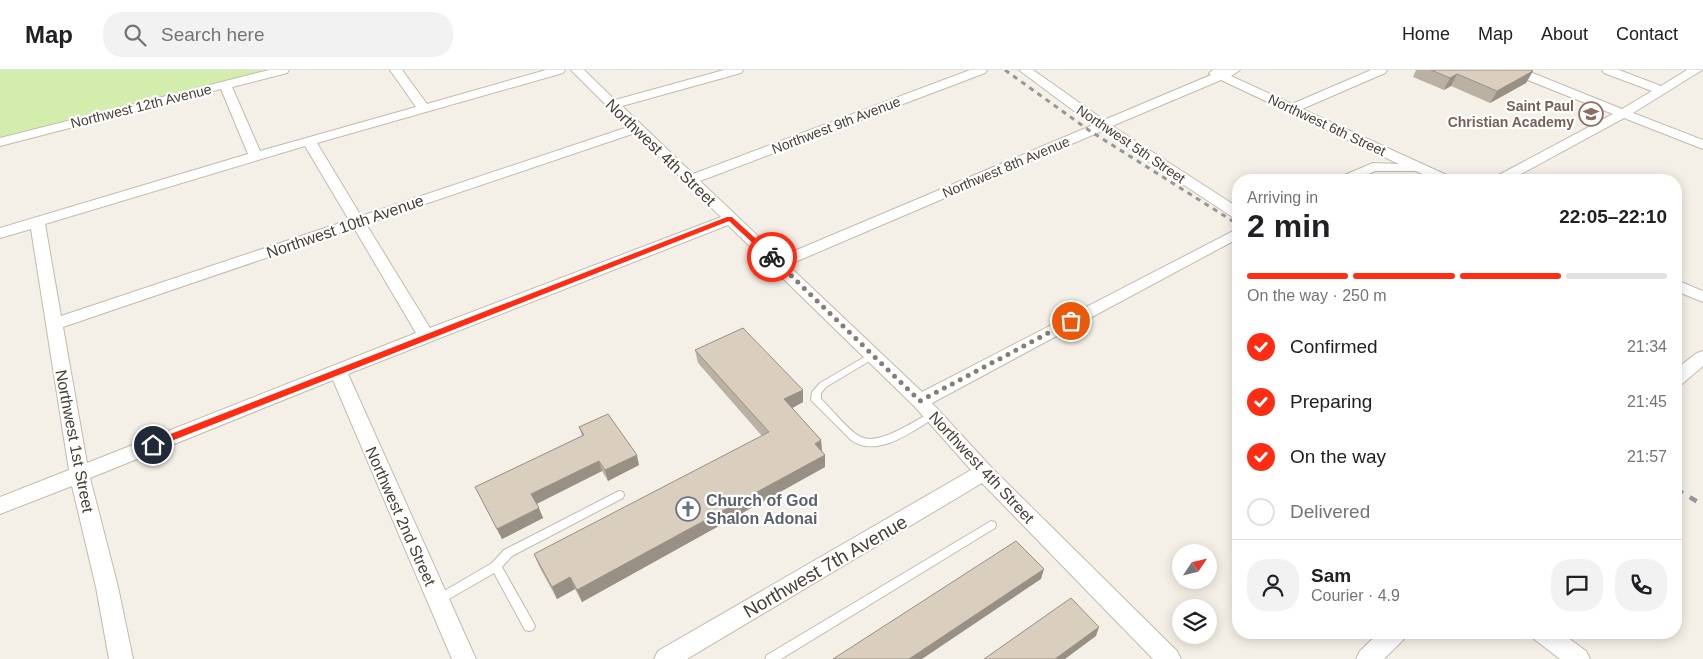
<!DOCTYPE html>
<meta charset="utf-8">
<style>
:root{--surface:#fff;--page:#f2f2f2;--text:#202124;--muted:#757577;--line:#e0e0e0;--accent:#ff2c14}
body{margin:0;font-family:Arial,sans-serif;background:var(--page);color:var(--text);height:100vh;display:flex;flex-direction:column;font-size:19px;white-space:nowrap}
*{box-sizing:border-box;margin:0}
p{font-size:16px;color:var(--muted)}
.icon{flex:none;width:28px;height:28px;fill:none;stroke:currentColor;stroke-width:2;stroke-linecap:round;stroke-linejoin:round}
.map{position:relative;flex:1;overflow:hidden}
.side{position:absolute;left:1232px;top:104px;width:450px;height:465px;display:flex;flex-direction:column;background:var(--surface);border-radius:20px;box-shadow:0 2px 12px #0003}
.side>*{flex:none}
.needle{width:32px;rotate:55deg}
.fabs{position:absolute;left:1172px;top:474px;display:grid;gap:10px}
.fabs a{display:grid;place-items:center;width:45px;height:45px;border-radius:50%;background:var(--surface);box-shadow:0 2px 12px #0003;font-size:25px}
.pin{position:absolute;display:grid;place-items:center;width:42px;height:42px;color:#fff;margin:-21px;border:2px solid #fff;border-radius:50%;box-shadow:0 1px 5px #0007}
.courier{position:absolute;display:grid;place-items:center;width:50px;height:50px;margin:-25px;border:4px solid #ff2c14;border-radius:50%;background:#fff;color:#222;box-shadow:0 1px 6px #0007}
.summary em{font-style:normal;font-weight:800}
.summary div{display:flex;flex-direction:column-reverse}
.summary{display:flex;align-items:center;justify-content:space-between;height:85px;padding:0 15px}
h1{font-size:32px;font-weight:800;line-height:38px}
.bar{display:grid;grid-template-columns:repeat(4,1fr);gap:8px 5px;align-content:center;height:60px;padding:0 15px}
.bar i{height:6px;border-radius:4px;background:var(--line)}
.bar .active{background:var(--accent)}
.bar p{grid-column:span 4}
.line{display:flex;align-items:center;gap:12px;padding:0 15px;border-top:1px solid var(--line)}
.line div{flex:1}
.round{display:grid;place-items:center;flex:none;width:52px;height:52px;border-radius:20px;background:var(--page)}
ol{padding:0 15px;list-style:none}
li{display:flex;align-items:center;gap:15px;height:55px}
li p{margin-inline-start:auto}
li .icon{padding:5px;border-radius:50%;background:var(--accent);color:#fff;stroke-width:4}
li:last-child{color:var(--muted)}
li i{width:28px;height:28px;border:2px solid var(--line);border-radius:50%}
header{display:flex;align-items:center;gap:30px;box-sizing:border-box;height:70px;padding:0 25px;background:var(--surface);border-bottom:1px solid var(--line)}
header strong{font-size:24px}
nav{display:flex;gap:28px;margin-inline-start:auto;font-size:18px}
.search{width:350px;height:45px;background:var(--page);display:flex;align-items:center;gap:12px;box-sizing:border-box;padding:0 18px;border-radius:20px;color:var(--muted);font-size:19px}
.map>svg:first-child{display:block}
</style>
<header>
<strong>Map</strong>
<div class="search"><svg class="icon" aria-label="search" viewBox="0 0 24 24"><circle cx="10" cy="10" r="6"/><path d="M15 15l6 6"/></svg>Search here</div>
<nav><a>Home</a><a>Map</a><a>About</a><a>Contact</a></nav>
</header>
<div class="map">
<svg width="1703" height="589" viewBox="0 0 1703 589">
<rect width="100%" height="100%" fill="#f5f0e7"/>
<path fill="#d3edac" d="M0,0H270L0,69Z"/>
<g fill="none" stroke-linecap="round" stroke-linejoin="round">
<g stroke="#c4baab" stroke-width="2">
<path id="lane" d="M873,282L876,283L877,285L876,287L826,317L821,323V329C832,339 848,361 861,367C879,376 914,351 930,343H936L938,345L936,347C913,361 877,389 851,370L811,330L812,322L820,313Z
M619,421L623,422L624,425L623,428L512,486L502,497L533,552L535,556L533,560L529,561L525,560L494,503L442,533L438,535L434,533L433,530L434,527L492,493L504,480Z
M991,451L995,452L996,455L995,458L781,589H765L767,585Z"/>
</g>
<g stroke="#c4baab" stroke-width="2">
<path id="street" d="M269,0H289L287,3L232,17L260,81L416,37L390,0H402L427,34L546,0H565L563,3L317,73L361,146L628,57L571,0H584L615,30L724,0H743L741,3L622,36L693,104L970,0H987L985,3L700,111L780,187L1093,55L1019,0H1033L1104,50L1211,5L1209,3L1213,0H1240L1231,6L1292,34L1371,0H1387L1385,3L1302,39L1451,107L1453,110H1435L1416,101H1375L1356,110H1338L1340,107L1373,93L1399,94L1221,10L1112,56L1239,138V149L1234,148L1102,61L788,195L922,322L1239,158V168L932,333L991,397L1177,581L1181,589H1153L982,413L687,589H654L658,581L971,400L914,336L728,155L348,304L476,589H452L333,310L90,408L118,517L133,589H109L96,517L72,416L0,444V427L69,400L31,159L0,168V158L248,84L221,19L0,76V68ZM635,63L721,147L430,258L366,154ZM305,76L349,150L61,246L45,154ZM354,158L416,263L87,393L63,257Z
M1508,0H1525L1622,39L1652,21L1604,3L1602,0H1619L1661,16L1687,0H1702L1633,43L1703,70V79L1624,48L1510,110H1493L1495,107L1613,44L1510,3Z
M1676,210L1703,221V232L1676,221Z
M1703,281V296L1682,314L1676,315V299L1697,283Z
M1380,562H1407L1404,569L1384,589H1356L1360,581Z
M1531,562H1560L1586,581L1590,589H1560L1534,569Z"/>
</g>
<use href="#lane" fill="#fff" fill-rule="evenodd"/>
<use href="#street" fill="#fff" fill-rule="evenodd"/>
<path stroke="#979797" stroke-width="3" stroke-dasharray="5 5" stroke-linecap="butt" d="M1005,0L1090,61L1239,155"/>
<path stroke="#979797" stroke-width="4.5" stroke-dasharray="8 8" stroke-linecap="butt" d="M1676,419L1703,435"/>
</g>
<path fill="#bbb1a3" d="M1416,0H1529L1533,1L1526,13L1490,33L1451,16L1444,20L1413,7Z
M695,280L803,320V332L792,338L821,370L822,381L825,385V397L582,532L575,519L557,529L539,496L534,484L762,366L698,293Z
M579,357L639,395L608,411L602,401L537,434L543,448L502,469L475,417L582,366Z"/>
<path fill="#999085" d="M1533,1L1526,13L1490,33L1497,21Z
M1457,4L1451,16L1444,20L1450,8Z
M803,320V332L785,342L784,329Z
M821,370L822,383L815,374Z
M637,385L639,395L608,411L605,400Z
M825,385V397L582,532L577,520Z
M599,391L602,401L536,434L531,424Z
M539,438L543,448L502,469L497,459Z
M1044,499L1041,509L922,589H909Z
M570,507L575,519L557,529L552,517Z
M1099,557L1096,566L1065,589H1055Z"/>
<path fill="#dacebe" stroke="#999085" d="M1431,0H1529L1533,1L1497,21L1457,4L1450,8Z
M743,258L803,320L784,329L821,370L815,374L825,385L577,520L570,507L552,517L534,484L769,362L695,280Z
M608,344L637,385L605,400L599,391L531,424L539,438L497,459L475,417L584,365L579,357Z
M1016,471L1044,499L909,589H833Z
M1071,528L1099,557L1055,589H984Z"/>
<path fill="#ff2c14" d="M727,147H732L774,185V188H769L729,151L156,377H150L148,375L150,372Z"/>
<g fill="none" stroke-linecap="round" stroke-linejoin="round">
<path stroke="#857e73" stroke-width="5" stroke-dasharray="0 9" d="M772,187L920,331L1071,251"/>
</g>
<defs>
<g id="school-ring" transform="scale(1.25)"><circle r="9.5" fill="#fff" stroke="#8d6e63" stroke-width="1.5"/><path d="M0-5L7-2L0 1L-7-2ZM-4 1L0 2.5L4 1V4Q0 6-4 4Z" fill="#8d6e63"/></g>
<g id="church-ring" transform="scale(1.25)"><circle r="9.5" fill="#fff" stroke="#6b7280" stroke-width="1.5"/><path d="M-1.2-6h2.4v3.5h3.3v2.4h-3.3V6h-2.4V-.1h-3.3v-2.4h3.3Z" fill="#6b7280"/></g>
</defs>
<g fill-rule="evenodd">
<use href="#school-ring" x="1591" y="44"/>
<use href="#church-ring" x="688" y="439"/>
</g>
<g text-anchor="middle" stroke-width="4.5" stroke-linejoin="round" paint-order="stroke">
<g font-size="14" fill="#494035" stroke="#fff">
<text transform="translate(141 36) rotate(-14)" y="5">Northwest 12th Avenue</text>
<text transform="translate(836 55) rotate(-21)" y="5">Northwest 9th Avenue</text>
<text transform="translate(1327 55) rotate(25)" y="5">Northwest 6th Street</text>
<text transform="translate(1131 74) rotate(34)" y="5">Northwest 5th Street</text>
<text transform="translate(1006 97) rotate(-23)" y="5">Northwest 8th Avenue</text>
</g>
<g font-size="14" font-weight="bold" fill="#785e54" stroke="#fff" text-anchor="end">
<text x="1574" y="41">Saint Paul<tspan x="1574" dy="16">Christian Academy</tspan></text>
</g>
<g font-size="16" fill="#494035" stroke="#fff">
<text transform="translate(661 82) rotate(44)" y="6">Northwest 4th Street</text>
<text transform="translate(345 156) rotate(-19)" y="6">Northwest 10th Avenue</text>
<text transform="translate(75 371) rotate(79)" y="6">Northwest 1st Street</text>
<text transform="translate(982 397) rotate(47)" y="6">Northwest 4th Street</text>
<text transform="translate(401 446) rotate(66)" y="6">Northwest 2nd Street</text>
</g>
<g font-size="16" font-weight="bold" fill="#5b616d" stroke="#fff" text-anchor="start">
<text x="706" y="436">Church of God<tspan x="706" dy="18">Shalon Adonai</tspan></text>
</g>
<g font-size="19" fill="#494035" stroke="#fff">
<text transform="translate(825 496) rotate(-30)" y="7">Northwest 7th Avenue</text>
</g>
</g>
</svg>
<div class="fabs">
<a><svg class="needle" viewBox="-14 -14 28 28"><path d="M0-13l5 13h-10z" fill="#e53935"/><path d="M0 13l5-13h-10z" fill="#757577"/></svg></a>
<a><svg class="icon" aria-label="layers" viewBox="0 0 24 24"><path d="M12 4l9 5-9 5-9-5zM3 14l9 5 9-5"/></svg></a>
</div>
<div class="pin" style="left:1071px;top:251px;background:#ea580c"><svg class="icon" aria-label="bag" viewBox="0 0 24 24"><path d="M5 8h14l-1 12H6zM9 8a3 3 0 0 1 6 0"/></svg></div>
<div class="pin" style="left:153px;top:375px;background:#1f2937"><svg class="icon" aria-label="home" viewBox="0 0 24 24"><path d="M3 11l9-7 9 7M6 9v11h12V9"/></svg></div>
<div class="courier" style="left:772px;top:187px"><svg class="icon" aria-label="bike" viewBox="0 0 24 24"><circle cx="6" cy="16" r="4"/><circle cx="18" cy="16" r="4"/><path d="M6 16l4-8h5l3 8M10 8l3 8H6M13 5h3"/></svg></div>
<section class="side">
<div class="summary"><div><h1>2 min</h1><p>Arriving in</p></div><em>22:05–22:10</em></div>
<div class="bar"><i class="active"></i><i class="active"></i><i class="active"></i><i></i><p>On the way · 250 m</p></div>
<ol>
<li><svg class="icon" aria-label="check" viewBox="0 0 24 24"><path d="M5 12l5 5 9-10"/></svg>Confirmed<p>21:34</p></li>
<li><svg class="icon" aria-label="check" viewBox="0 0 24 24"><path d="M5 12l5 5 9-10"/></svg>Preparing<p>21:45</p></li>
<li><svg class="icon" aria-label="check" viewBox="0 0 24 24"><path d="M5 12l5 5 9-10"/></svg>On the way<p>21:57</p></li>
<li><i></i>Delivered</li>
</ol>
<div class="line" style="height:90px"><a class="round"><svg class="icon" aria-label="person" viewBox="0 0 24 24"><circle cx="12" cy="8" r="4"/><path d="M4 21q1-7 8-7t8 7"/></svg></a><div><b>Sam</b><p>Courier · 4.9</p></div><a class="round"><svg class="icon" aria-label="chat" viewBox="0 0 24 24"><path d="M4 5h16v11H9l-5 4z"/></svg></a><a class="round"><svg class="icon" aria-label="phone" viewBox="0 0 24 24"><path d="M5 4h4l2 5-3 2q2 4 5 5l2-3 5 2v4C11 20 4 13 5 4z"/></svg></a></div>
</section>
</div>
